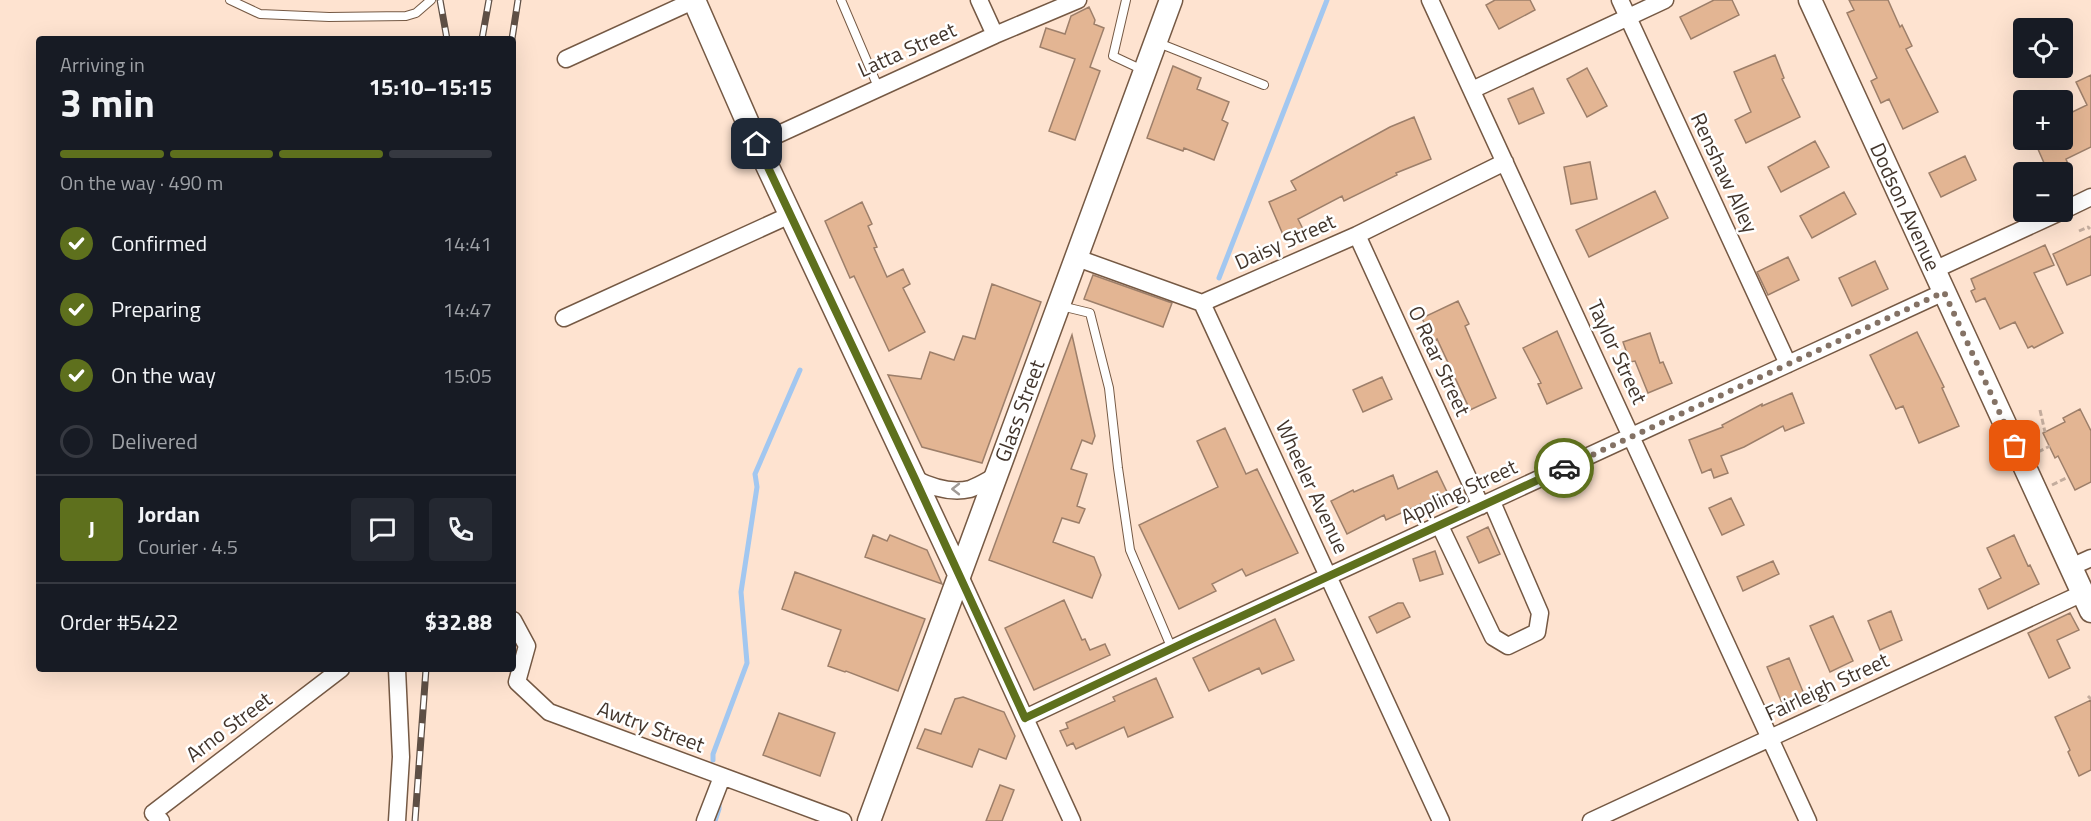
<!DOCTYPE html>
<meta charset="utf-8">
<style>
:root{--surface:#171b24;--page:#242831;--text:#f1f3f6;--muted:#9ea1a6;--line:#363941;--accent:#5e701d}
body{margin:0;font-family:"Titillium Web",sans-serif;background:var(--page);color:var(--text);height:100vh;display:flex;flex-direction:column;font-size:22px;white-space:nowrap}
*{box-sizing:border-box;margin:0}
p{font-size:20px;color:var(--muted)}
.icon{flex:none;width:33px;height:33px;fill:none;stroke:currentColor;stroke-width:2;stroke-linecap:round;stroke-linejoin:round}
.map{position:relative;flex:1;overflow:hidden}
.sheet{position:absolute;left:36px;top:36px;width:480px;height:636px;display:flex;flex-direction:column;background:var(--surface);border-radius:6px;box-shadow:0 6px 24px #0002}
.sheet>*{flex:none}
.fabs{position:absolute;left:2013px;top:18px;display:grid;gap:12px}
.fabs a{display:grid;place-items:center;width:60px;height:60px;border-radius:6px;background:var(--surface);box-shadow:0 6px 24px #0002;font-size:30px}
.pin{position:absolute;display:grid;place-items:center;width:51px;height:51px;color:#fff;margin:-26px;border-radius:12px;box-shadow:0 3px 9px #0006}
.courier{position:absolute;display:grid;place-items:center;width:60px;height:60px;margin:-30px;border:4px solid #5e701d;border-radius:50%;background:#fff;color:#222;box-shadow:0 2px 8px #0007}
.headline em{font-style:normal;font-weight:700}
.headline div{display:flex;flex-direction:column-reverse}
.headline{display:flex;align-items:center;justify-content:space-between;height:102px;padding:0 24px}
h1{font-size:39px;font-weight:700;line-height:45px}
.bar{display:grid;grid-template-columns:repeat(4,1fr);gap:9px 6px;align-content:center;height:72px;padding:0 24px}
.bar i{height:8px;border-radius:4px;background:var(--line)}
.bar .on{background:var(--accent)}
.bar p{grid-column:span 4}
.line{display:flex;align-items:center;gap:15px;padding:0 24px;border-top:2px solid var(--line)}
.line div{flex:1}
.round{display:grid;place-items:center;flex:none;width:63px;height:63px;border-radius:6px;background:var(--page)}
ol{padding:0 24px;list-style:none}
li{display:flex;align-items:center;gap:18px;height:66px}
li p{margin-inline-start:auto}
li .icon{padding:6px;border-radius:50%;background:var(--accent);color:#fff;stroke-width:4}
li:last-child{color:var(--muted)}
li i{width:33px;height:33px;border:3px solid var(--line);border-radius:50%}
.map>svg:first-child{display:block}
</style>
<div class="map">
<svg width="2091" height="821" viewBox="0 0 2091 821">
<rect width="100%" height="100%" fill="#fee3d0"/>
<g fill="none" stroke-linecap="round" stroke-linejoin="round">
<path stroke="#a2c7f0" stroke-width="5" d="M1219,278L1327,0
M713,760V754L747,663L741,592L757,487L755,474L800,370
M715,821L719,809V802"/>
</g>
<path fill="#e3b593" stroke="#9d7f6a" stroke-width="1.5" d="M1495,0H1530L1535,10L1499,29L1486,5Z
M1714,0H1732L1739,15L1691,39L1680,17Z
M1849,0H1888L1900,27L1902,25L1912,46L1906,49L1938,112L1903,129L1889,99L1881,103L1871,81L1877,78L1847,13L1854,10Z
M1089,7L1095,20L1094,24L1104,28L1090,67L1100,71L1075,140L1049,131L1075,59L1040,47L1046,28L1065,34L1071,16Z
M1775,55L1784,78L1782,79L1800,117L1746,143L1735,120L1751,112L1734,72Z
M1173,66L1201,78L1197,89L1229,102L1222,120L1228,123L1214,160L1184,148L1183,151L1147,138Z
M1587,68L1607,106L1587,117L1567,79Z
M2091,75V147L2066,159L2068,164L2048,172L2034,140H2062V117L2087,105L2076,82Z
M1533,88L1544,113L1519,124L1508,99Z
M1414,117L1431,159L1396,173L1397,175L1344,201L1342,196L1298,219L1303,229L1284,237L1269,202L1296,190L1291,181L1390,127Z
M1815,141L1829,167L1781,192L1768,167Z
M1965,156L1976,180L1941,197L1929,173Z
M1590,162L1597,199L1571,204L1564,167Z
M1655,191L1668,218L1589,257L1576,230Z
M1844,192L1856,214L1812,238L1800,216Z
M862,202L872,224L868,226L877,247L874,248L887,277L903,269L910,284L903,288L925,332L889,351L854,276L850,278L825,221Z
M2091,236V275L2067,285L2053,254Z
M2045,245L2054,265L2034,273L2063,333L2034,348L2032,346L2028,348L2015,322L2000,329L1985,298L1976,302L1971,291L1975,289L1971,279Z
M1788,257L1799,280L1768,295L1757,272Z
M1875,261L1888,289L1852,306L1839,278Z
M1093,275L1172,303L1163,327L1084,299Z
M992,284L1041,302L982,463L922,447L888,375L921,379L930,352L954,360L963,336L975,339Z
M1458,301L1469,324L1465,326L1496,398L1470,410L1437,339L1433,342L1422,318Z
M1557,331L1582,388L1547,404L1538,384L1541,383L1523,348Z
M1917,332L1944,387L1942,388L1959,426L1919,443L1903,406L1896,409L1870,355Z
M1650,333L1660,363L1663,362L1672,383L1648,393L1635,361L1630,362L1623,342Z
M1072,335L1095,436L1092,444L1082,440L1071,469L1087,474L1077,506L1085,509L1079,523L1062,518L1053,542L1094,557L1101,575L1092,598L989,560Z
M1382,377L1392,399L1363,412L1353,390Z
M1792,393L1804,423L1785,431L1783,426L1744,447L1721,456L1728,473L1714,478L1711,469L1702,473L1689,440L1723,427L1722,425L1762,404V406Z
M2080,409L2091,431V482L2075,490L2058,456L2055,458L2043,433L2065,422L2063,418Z
M1225,428L1246,474L1257,469L1298,553L1246,576L1242,569L1212,584L1216,591L1179,609L1139,525L1218,487L1197,441Z
M1437,471L1447,492L1386,520L1384,515L1347,534L1331,501L1353,490L1354,492L1393,475L1398,489Z
M1731,498L1744,525L1722,535L1709,508Z
M1488,527L1500,554L1479,563L1467,537Z
M873,535L887,541L890,535L927,550L942,584L865,557Z
M2014,535L2028,566L2030,565L2039,584L1988,609L1979,589L2001,578L1987,548Z
M1435,551L1443,574L1420,581L1413,559Z
M1773,561L1779,574L1743,591L1737,577Z
M795,572L925,619L898,691L846,671L845,672L828,666L841,630L782,609Z
M1064,600L1082,640L1085,639L1090,650L1105,644L1110,655L1034,690L1005,628Z
M1398,603H1403L1410,617L1377,633L1369,617Z
M1891,611L1902,640L1880,650L1868,621Z
M2070,613L2079,630L2057,640L2070,668L2049,678L2028,633Z
M1833,616L1853,661L1830,672L1810,626Z
M1275,619L1294,660L1262,674L1259,668L1209,691L1193,658Z
M1789,658L1804,694L1782,703L1767,667Z
M1156,678L1173,717L1128,737L1124,727L1076,749L1073,743L1067,746L1060,731L1068,728L1066,723L1115,701L1113,697Z
M963,697L1004,712L1015,736L1006,759L979,749L972,767L917,748L925,729L941,734L955,699Z
M2091,700V770L2079,776L2068,752L2070,750L2055,717Z
M779,713L835,733L820,776L763,755Z
M1000,785L1014,790L1002,821H986Z"/>
<g fill="none" stroke-linecap="round" stroke-linejoin="round">
<g stroke="#755944" stroke-width="10">
<path id="lane" d="M230,0L260,14L329,17L406,16L416,13L431,0
M841,0L878,87
M1126,0L1113,56L1145,71
M1156,42L1264,85
M1061,306L1090,313L1109,388L1118,468L1130,550L1172,649"/>
</g>
<g stroke="#755944" stroke-width="19">
<path id="street" d="M979,0L995,35
M1430,0L1808,821
M1620,0L1788,364
M566,59L695,0
M1472,90L1665,0
M757,144L995,35L1078,0
M2062,211L2091,197
M1357,235L1481,506
M1077,258L1202,303L1357,235L1505,162
M1934,270L2060,212
M1202,303L1441,821
M564,318L790,215
M915,479C931,487 952,493 970,489C979,486 988,480 996,476
M1440,526L1493,637L1508,646L1537,632L1540,613L1492,502
M2071,567L2091,558
M959,574L1072,821
M513,620L527,646L517,682L549,712L843,821
M397,669L401,757L397,821
M1025,718L1192,639L1944,292
M161,821L153,813L341,669
M705,821L722,777
M1591,821L2083,593"/>
</g>
<g stroke="#755944" stroke-width="25">
<path id="secondary" d="M694,0L757,144L959,574
M1810,0L2091,611
M869,821L1171,0"/>
</g>
<path stroke="#c3ac9d" stroke-width="3" stroke-dasharray="6 3" stroke-linecap="butt" d="M2079,231L2088,227L2090,229
M2040,410L2045,432
M2038,452L2050,446
M2052,485L2068,477
M2088,696L2091,699"/>
<use href="#lane" stroke="#fff" stroke-width="8"/>
<use href="#street" stroke="#fff" stroke-width="16"/>
<use href="#secondary" stroke="#fff" stroke-width="22"/>
<g stroke="#5e4f45" stroke-width="7">
<path id="rail" d="M440,0L447,39
M482,39L489,0
M512,39L518,0
M415,821L426,669"/>
</g>
<use href="#rail" stroke="#fff" stroke-width="4.5" stroke-dasharray="14" stroke-linecap="butt"/>
</g>
<defs><path id="oneway-chevron" d="M-2-3.5L2.5 0L-2 3.5" fill="none" stroke-width="1.6" stroke-linecap="round" stroke-linejoin="round" transform="scale(1.5)"/></defs>
<use stroke="#a09a96" href="#oneway-chevron" transform="translate(956 489) rotate(-180)"/>
<g fill="none" stroke-linecap="round" stroke-linejoin="round">
<path stroke="#847265" stroke-width="6" stroke-dasharray="0 10.8" d="M1564,468L1944,292L2015,446"/>
<path stroke="#5e701d" stroke-width="8" d="M757,144L915,479L1025,718L1192,639L1564,468"/>
</g>
<g text-anchor="middle" stroke-width="5" stroke-linejoin="round" paint-order="stroke">
<g font-size="21" fill="#42352c" stroke="#fff">
<text transform="translate(907 50) rotate(-24)" y="7">Latta Street</text>
<text transform="translate(1724 173) rotate(65)" y="7">Renshaw Alley</text>
<text transform="translate(1905 207) rotate(65)" y="7">Dodson Avenue</text>
<text transform="translate(1285 242) rotate(-24)" y="7">Daisy Street</text>
<text transform="translate(1617 352) rotate(65)" y="7">Taylor Street</text>
<text transform="translate(1439 361) rotate(65)" y="7">O Rear Street</text>
<text transform="translate(1020 411) rotate(-70)" y="7">Glass Street</text>
<text transform="translate(1312 487) rotate(65)" y="7">Wheeler Avenue</text>
<text transform="translate(1459 492) rotate(-25)" y="7">Appling Street</text>
<text transform="translate(1827 687) rotate(-25)" y="7">Fairleigh Street</text>
<text transform="translate(229 727) rotate(-37)" y="7">Arno Street</text>
<text transform="translate(651 727) rotate(20)" y="7">Awtry Street</text>
</g>
</g>
</svg>
<div class="fabs">
<a><svg class="icon" aria-label="locate" viewBox="0 0 24 24"><circle cx="12" cy="12" r="6"/><path d="M12 2v4M12 18v4M2 12h4M18 12h4"/></svg></a>
<a>+</a>
<a>−</a>
</div>
<div class="pin" style="left:2015px;top:446px;background:#ea580c"><svg class="icon" aria-label="bag" viewBox="0 0 24 24"><path d="M5 8h14l-1 12H6zM9 8a3 3 0 0 1 6 0"/></svg></div>
<div class="pin" style="left:757px;top:144px;background:#1f2937"><svg class="icon" aria-label="home" viewBox="0 0 24 24"><path d="M3 11l9-7 9 7M6 9v11h12V9"/></svg></div>
<div class="courier" style="left:1564px;top:468px"><svg class="icon" aria-label="car" viewBox="0 0 24 24"><path d="M5 17H2v-5l4-1 3-4h7l3 4 3 1v5h-3M9 17h6M6 11h13"/><circle cx="7" cy="17" r="2"/><circle cx="17" cy="17" r="2"/></svg></div>
<section class="sheet">
<div class="headline"><div><h1>3 min</h1><p>Arriving in</p></div><em>15:10–15:15</em></div>
<div class="bar"><i class="on"></i><i class="on"></i><i class="on"></i><i></i><p>On the way · 490 m</p></div>
<ol>
<li><svg class="icon" aria-label="check" viewBox="0 0 24 24"><path d="M5 12l5 5 9-10"/></svg>Confirmed<p>14:41</p></li>
<li><svg class="icon" aria-label="check" viewBox="0 0 24 24"><path d="M5 12l5 5 9-10"/></svg>Preparing<p>14:47</p></li>
<li><svg class="icon" aria-label="check" viewBox="0 0 24 24"><path d="M5 12l5 5 9-10"/></svg>On the way<p>15:05</p></li>
<li><i></i>Delivered</li>
</ol>
<div class="line" style="height:108px"><b class="round" style="background:var(--accent);color:#fff">J</b><div><b>Jordan</b><p>Courier · 4.5</p></div><a class="round"><svg class="icon" aria-label="chat" viewBox="0 0 24 24"><path d="M4 5h16v11H9l-5 4z"/></svg></a><a class="round"><svg class="icon" aria-label="phone" viewBox="0 0 24 24"><path d="M5 4h4l2 5-3 2q2 4 5 5l2-3 5 2v4C11 20 4 13 5 4z"/></svg></a></div>
<div class="line" style="height:78px"><div>Order #5422</div><b>$32.88</b></div>
</section>
</div>
